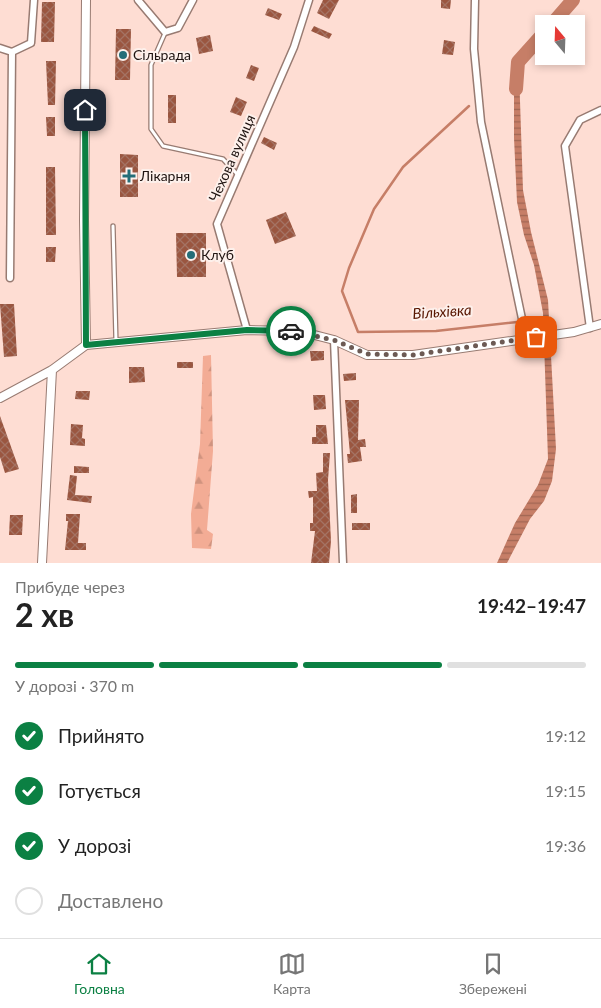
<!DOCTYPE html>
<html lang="uk">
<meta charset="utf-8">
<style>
:root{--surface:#fff;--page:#f2f2f2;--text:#222;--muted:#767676;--line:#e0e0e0;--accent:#0b8043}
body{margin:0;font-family:Lato,sans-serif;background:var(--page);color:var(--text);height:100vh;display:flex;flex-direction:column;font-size:19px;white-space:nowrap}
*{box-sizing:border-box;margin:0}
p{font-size:16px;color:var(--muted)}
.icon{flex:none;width:28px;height:28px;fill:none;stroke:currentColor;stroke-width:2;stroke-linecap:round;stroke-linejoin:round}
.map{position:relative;height:563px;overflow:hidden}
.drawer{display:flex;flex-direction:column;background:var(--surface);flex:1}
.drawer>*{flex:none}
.needle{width:32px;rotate:341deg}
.fabs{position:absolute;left:535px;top:15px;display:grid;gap:10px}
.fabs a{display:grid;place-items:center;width:50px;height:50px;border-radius:0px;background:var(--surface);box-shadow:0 2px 8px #0003;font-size:25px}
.pin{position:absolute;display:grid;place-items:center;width:42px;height:42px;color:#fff;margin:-21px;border-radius:10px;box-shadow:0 2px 8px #0006}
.courier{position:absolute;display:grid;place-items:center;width:50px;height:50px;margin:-25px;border:4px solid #0b8043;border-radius:50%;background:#fff;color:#222;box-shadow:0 1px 6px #0007}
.overview em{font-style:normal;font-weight:700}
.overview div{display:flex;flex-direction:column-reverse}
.overview{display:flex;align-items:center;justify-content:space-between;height:85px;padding:0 15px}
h1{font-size:32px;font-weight:700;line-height:38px}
.bar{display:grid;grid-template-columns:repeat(4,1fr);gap:8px 5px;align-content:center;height:60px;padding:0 15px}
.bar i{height:6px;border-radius:4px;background:var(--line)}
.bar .current{background:var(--accent)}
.bar p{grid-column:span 4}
ol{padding:0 15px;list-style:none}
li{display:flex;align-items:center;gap:15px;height:55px}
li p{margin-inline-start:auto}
li .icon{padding:5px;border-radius:50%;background:var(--accent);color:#fff;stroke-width:4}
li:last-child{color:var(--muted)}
li i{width:28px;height:28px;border:2px solid var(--line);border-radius:50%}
.tabs{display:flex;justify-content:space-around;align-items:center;height:70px;border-top:1px solid var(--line);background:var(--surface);font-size:14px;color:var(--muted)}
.tabs a{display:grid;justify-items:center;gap:2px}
.tabs .current{color:var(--accent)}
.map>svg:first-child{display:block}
</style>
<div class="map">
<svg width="601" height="563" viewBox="0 0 601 563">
<defs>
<pattern id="forest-firs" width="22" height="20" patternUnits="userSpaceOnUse" patternTransform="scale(1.25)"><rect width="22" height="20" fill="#f3ac95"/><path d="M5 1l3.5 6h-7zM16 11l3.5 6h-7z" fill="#d0937f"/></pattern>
<pattern id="water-rules" width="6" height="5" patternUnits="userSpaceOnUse" patternTransform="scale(1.25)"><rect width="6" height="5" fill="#c67e67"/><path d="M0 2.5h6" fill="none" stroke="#a06653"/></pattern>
<pattern id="building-cross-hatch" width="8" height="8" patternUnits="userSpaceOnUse" patternTransform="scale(1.25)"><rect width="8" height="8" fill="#9a5640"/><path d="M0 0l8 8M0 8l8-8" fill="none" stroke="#a47364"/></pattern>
</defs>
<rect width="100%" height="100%" fill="#feddd3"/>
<path fill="url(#forest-firs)" d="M211,355L213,451L207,530L213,534L211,549L192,548L191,514L200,444L203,356Z"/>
<path fill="url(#water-rules)" d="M514,70L519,71L523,190L531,232L548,300L556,449L552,481L544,501L530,519L507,563H497L515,523L538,485L548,459L543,313L534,265L524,235L517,202L514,138Z"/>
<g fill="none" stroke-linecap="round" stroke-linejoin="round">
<path stroke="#c67e67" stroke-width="2.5" d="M469,106L403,167L374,209L349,268L342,291L358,332L436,331L545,319"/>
<path stroke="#c67e67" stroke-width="14" d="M552,24L573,0
M516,89L518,62L544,33"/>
</g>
<path fill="url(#building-cross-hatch)" d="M323,0H339L329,19L317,13Z
M441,0H451L450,9L441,8Z
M42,2H55L54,42H41Z
M268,8L282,14L279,20L265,15Z
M314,26L332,34L329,39L311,31Z
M116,29H131L130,80H115Z
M210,35L213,51L199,54L196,38Z
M444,40L455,42L453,55L442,54Z
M46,61H56L55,105H48Z
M251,65L259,68L254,81L246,78Z
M168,95H176V123H168Z
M236,97L247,102L241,116L230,112Z
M46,117H55V136H47Z
M264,137L277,143L274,150L261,143Z
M120,154L138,155V197H120Z
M46,167H55L56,235H46Z
M286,212L296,236L275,244L266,220Z
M176,233H206V277H177Z
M46,247H56L55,262H46Z
M0,304H14L17,356L4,357Z
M310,351H324V360L311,361Z
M177,362H193V368H177Z
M129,367H144L145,382L129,383Z
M356,373V380L344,381L343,374Z
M76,391H90L89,400L75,399Z
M313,395H325L326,409L314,410Z
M345,400H359L358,440L365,439L366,447H360L362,461L348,463L347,454H350Z
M0,416L19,469L5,473L0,457Z
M71,424L83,425L82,438L85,439V446L70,445Z
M316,425H326L328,444H312V437H316Z
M323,453H330L328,480L331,541L329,563H311L315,531H310V523H313V497L309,498L308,491H317L316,473L323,472Z
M74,466L89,467V473H74Z
M70,475L77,476L75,495L92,496L91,503L67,500Z
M357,494V513H351V495Z
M66,514H80L78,543H86V550H65L68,521H66Z
M10,515H23L22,535H9Z
M352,523H370V530H352Z"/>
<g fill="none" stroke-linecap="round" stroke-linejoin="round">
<g stroke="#987b72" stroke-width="5.5">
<path id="service" d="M165,33L151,65V129L163,146L223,159L238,175
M113,226L116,341"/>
</g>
<g stroke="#987b72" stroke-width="9">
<path id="minor" d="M138,0L165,32L178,28L193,0
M475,0L474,49L481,122L526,338
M0,48L12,52
M10,278L12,52L31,43L34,0
M590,328L565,146L580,120L601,110
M247,330L217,224L294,47L309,0
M334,340L343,563"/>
</g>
<g stroke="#987b72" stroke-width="10">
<path id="tertiary" d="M86,0L84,220L86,345
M0,398L52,370L86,345L247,330L299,331L334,340L367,355H413L574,332L601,324
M42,563L52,370"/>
</g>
<use href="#service" stroke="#fff" stroke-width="3"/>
<use href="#minor" stroke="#fff" stroke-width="6"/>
<use href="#tertiary" stroke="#fff" stroke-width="8"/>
</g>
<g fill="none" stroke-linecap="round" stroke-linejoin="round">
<path stroke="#6c5a54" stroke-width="5" stroke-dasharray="0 9" d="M291,331L334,340L367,354L413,355L536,337"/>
<path stroke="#0b8043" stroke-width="6" d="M85,110L86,345L247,330L291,331"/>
</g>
<g fill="#246e78" stroke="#fdf0eb" stroke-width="2">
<circle cx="123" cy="55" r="5"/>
<path d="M126.5 168.5h5v5h5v5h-5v5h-5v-5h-5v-5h5z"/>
<circle cx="191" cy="255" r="5"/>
</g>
<g text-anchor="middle" stroke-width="4" stroke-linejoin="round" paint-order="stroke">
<g font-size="14" fill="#1e1310" stroke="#fdf0eb" text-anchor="start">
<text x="133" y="60">Сільрада</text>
<text x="140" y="181">Лікарня</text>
<text x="201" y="260">Клуб</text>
</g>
<g font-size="14" fill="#1e1310" stroke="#fdf0eb">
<text transform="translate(232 158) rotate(-66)" y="5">Чехова вулиця</text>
</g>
<g font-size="15" font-style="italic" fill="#581600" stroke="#fdf0eb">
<text transform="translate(442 312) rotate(-4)" y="5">Вільхівка</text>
</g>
</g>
</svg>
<div class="fabs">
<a><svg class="needle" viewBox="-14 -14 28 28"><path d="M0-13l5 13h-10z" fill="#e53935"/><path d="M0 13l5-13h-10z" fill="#767676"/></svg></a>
</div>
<div class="pin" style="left:536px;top:337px;background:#ea580c"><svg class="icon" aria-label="bag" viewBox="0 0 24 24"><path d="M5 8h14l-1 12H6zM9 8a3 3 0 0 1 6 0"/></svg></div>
<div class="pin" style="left:85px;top:110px;background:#1f2937"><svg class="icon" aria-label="home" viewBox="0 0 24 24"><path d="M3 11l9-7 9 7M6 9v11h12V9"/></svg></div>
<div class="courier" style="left:291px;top:331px"><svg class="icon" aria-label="car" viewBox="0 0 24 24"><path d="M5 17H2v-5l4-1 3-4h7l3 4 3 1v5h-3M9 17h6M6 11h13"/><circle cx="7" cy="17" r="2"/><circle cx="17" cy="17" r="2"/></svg></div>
</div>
<section class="drawer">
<div class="overview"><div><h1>2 хв</h1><p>Прибуде через</p></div><em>19:42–19:47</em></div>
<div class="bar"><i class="current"></i><i class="current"></i><i class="current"></i><i></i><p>У дорозі · 370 m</p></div>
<ol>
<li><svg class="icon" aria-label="check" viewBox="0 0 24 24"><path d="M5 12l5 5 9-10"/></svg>Прийнято<p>19:12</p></li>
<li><svg class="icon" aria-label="check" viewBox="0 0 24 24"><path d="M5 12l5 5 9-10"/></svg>Готується<p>19:15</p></li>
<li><svg class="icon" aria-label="check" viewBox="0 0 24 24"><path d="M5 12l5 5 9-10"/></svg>У дорозі<p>19:36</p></li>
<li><i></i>Доставлено</li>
</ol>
</section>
<nav class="tabs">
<a class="current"><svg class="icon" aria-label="home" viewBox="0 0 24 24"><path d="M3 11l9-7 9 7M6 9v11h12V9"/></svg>Головна</a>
<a><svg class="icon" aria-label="map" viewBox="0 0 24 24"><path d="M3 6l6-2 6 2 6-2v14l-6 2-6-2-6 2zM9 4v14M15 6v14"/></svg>Карта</a>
<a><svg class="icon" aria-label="saved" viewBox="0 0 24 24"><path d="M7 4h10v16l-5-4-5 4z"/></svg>Збережені</a>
</nav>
